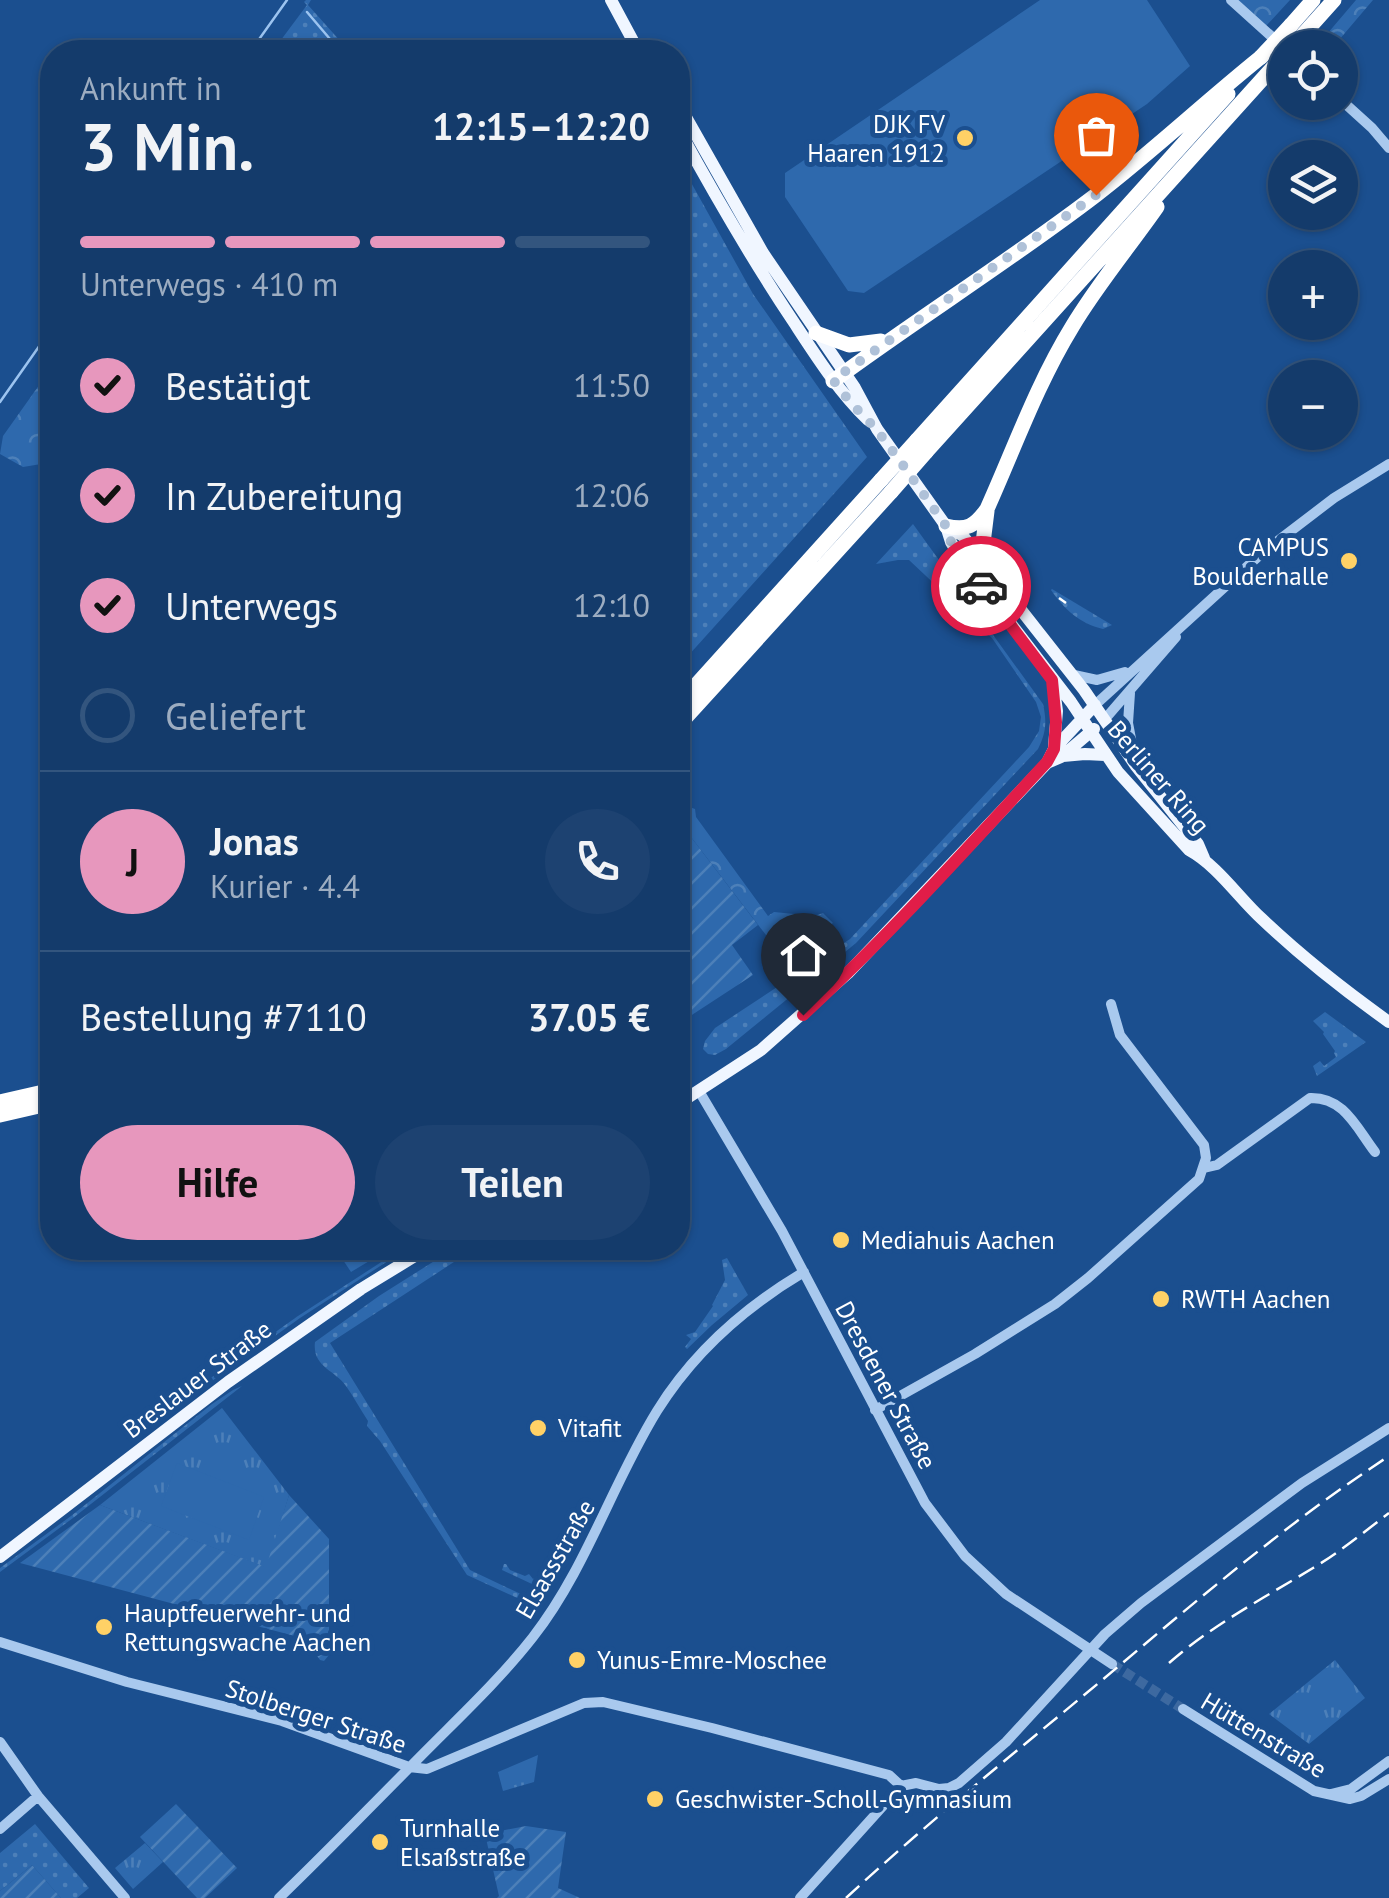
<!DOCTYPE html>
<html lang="de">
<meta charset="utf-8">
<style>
:root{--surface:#143b6b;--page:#1d4271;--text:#f1f3f6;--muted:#9dadc1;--line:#33557e;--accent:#e797bd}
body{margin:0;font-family:"PT Sans",sans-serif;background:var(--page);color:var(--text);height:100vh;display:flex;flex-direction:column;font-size:38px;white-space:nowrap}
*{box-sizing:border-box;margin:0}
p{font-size:32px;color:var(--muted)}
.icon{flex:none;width:55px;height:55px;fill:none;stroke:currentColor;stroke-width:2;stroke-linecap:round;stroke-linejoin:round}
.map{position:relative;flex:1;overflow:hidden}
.details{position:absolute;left:40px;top:40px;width:650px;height:1220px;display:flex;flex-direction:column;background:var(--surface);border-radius:40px;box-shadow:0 2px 8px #0004,0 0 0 2px var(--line)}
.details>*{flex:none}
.tools{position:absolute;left:1268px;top:30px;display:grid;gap:20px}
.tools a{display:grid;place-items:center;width:90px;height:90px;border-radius:50%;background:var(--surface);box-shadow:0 2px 8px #0004,0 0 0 2px var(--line);font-size:50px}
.pin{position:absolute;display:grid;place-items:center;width:85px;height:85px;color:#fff;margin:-102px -42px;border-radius:50% 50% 50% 0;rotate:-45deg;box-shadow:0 0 10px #0007}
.pin .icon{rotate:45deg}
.courier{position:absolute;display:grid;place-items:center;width:100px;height:100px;margin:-50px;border:8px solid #e11d48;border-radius:50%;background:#fff;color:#222;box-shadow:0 2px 12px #0007}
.overview em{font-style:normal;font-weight:800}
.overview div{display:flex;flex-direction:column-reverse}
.overview{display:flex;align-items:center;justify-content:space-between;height:170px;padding:0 40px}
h1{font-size:65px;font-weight:800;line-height:75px}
.bar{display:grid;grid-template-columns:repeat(4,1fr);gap:15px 10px;align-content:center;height:120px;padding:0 40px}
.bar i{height:12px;border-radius:8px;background:var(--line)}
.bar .on{background:var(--accent)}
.bar p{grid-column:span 4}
.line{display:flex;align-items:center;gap:25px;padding:0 40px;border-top:2px solid var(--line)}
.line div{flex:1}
.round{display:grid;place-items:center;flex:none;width:105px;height:105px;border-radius:52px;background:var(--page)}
ol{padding:0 40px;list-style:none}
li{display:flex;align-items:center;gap:30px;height:110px}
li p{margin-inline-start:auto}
li .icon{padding:10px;border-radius:50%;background:var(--accent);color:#111;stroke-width:4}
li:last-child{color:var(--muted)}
li i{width:55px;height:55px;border:5px solid var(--line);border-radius:50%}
.primary-button{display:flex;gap:20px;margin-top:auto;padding:20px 40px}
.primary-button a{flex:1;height:115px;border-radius:60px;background:var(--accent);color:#111;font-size:40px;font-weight:800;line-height:115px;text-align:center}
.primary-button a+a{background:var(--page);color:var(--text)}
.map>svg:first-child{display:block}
</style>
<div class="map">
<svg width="1389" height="1898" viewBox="0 0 1389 1898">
<defs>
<pattern id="grass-dots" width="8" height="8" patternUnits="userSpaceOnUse" patternTransform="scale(2.5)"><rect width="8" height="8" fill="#2e69ad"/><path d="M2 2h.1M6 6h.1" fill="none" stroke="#4d80b9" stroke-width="1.8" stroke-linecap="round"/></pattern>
<pattern id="forest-crowns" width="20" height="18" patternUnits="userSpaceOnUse" patternTransform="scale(2.5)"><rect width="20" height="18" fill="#2e69ad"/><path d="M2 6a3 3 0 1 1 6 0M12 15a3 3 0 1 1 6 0" fill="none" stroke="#4d80b9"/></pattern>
<pattern id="park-tufts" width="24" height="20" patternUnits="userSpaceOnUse" patternTransform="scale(2.5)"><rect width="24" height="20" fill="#2e69ad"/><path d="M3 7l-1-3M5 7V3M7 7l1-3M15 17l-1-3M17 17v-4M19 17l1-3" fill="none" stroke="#4d80b9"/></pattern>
<pattern id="garden-furrows" width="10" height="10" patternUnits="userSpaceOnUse" patternTransform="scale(2.5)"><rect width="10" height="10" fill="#2e69ad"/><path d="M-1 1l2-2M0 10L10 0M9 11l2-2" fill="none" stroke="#4d80b9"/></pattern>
</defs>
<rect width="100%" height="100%" fill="#1b4f8f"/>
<path fill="url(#grass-dots)" d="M306,0H311L308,5L350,52H272L307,5L304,2Z
M678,159L753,294L867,457L678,667Z
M913,524L1043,704C1047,722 1046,733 1038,749L856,943L726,1049L715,1055L708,1054L703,1049L705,1041L715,1028L850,939L1029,747L1039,731L1041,717L1036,702L992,638L909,560H898L876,564Z
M1052,589L1112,625L1103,629C1079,623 1065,610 1051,590Z
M1325,1012L1366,1042L1317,1076L1313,1066L1320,1061L1324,1066L1336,1057L1334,1053L1335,1051L1323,1034L1324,1032L1313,1021Z
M403,1248H408L300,1318L163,1416L212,1377L298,1316Z
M455,1248L460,1254L457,1260L330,1343L470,1570L542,1604L539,1608L467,1575L380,1441L367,1426L368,1421C360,1409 354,1397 346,1386C335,1370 312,1367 315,1342L379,1296Z
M727,1258L748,1295L712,1325L687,1349L685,1347L691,1339L686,1335L695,1332L713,1306L712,1305L725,1280L722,1260Z
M242,1386L73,1518L0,1572V1568L71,1516L212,1404L233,1390Z
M587,1515L591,1516L579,1538L581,1541L575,1546L549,1592L502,1570L504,1564H506L510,1570L525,1576L529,1574L533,1579L561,1562L564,1559L560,1554L566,1555Z
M35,1824L89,1888L77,1898H61L32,1865L0,1891V1853Z"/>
<path fill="url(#forest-crowns)" d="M1236,0H1290L1266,26Z
M1356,0H1373L1333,47H1316Z
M52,367V471L41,464L23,467L0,454L3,436Z
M678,803L695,809L696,817L768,916L774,912L814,916L823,913L833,923L782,956L678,820Z"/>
<path fill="url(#park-tufts)" d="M222,1408L289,1495L267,1568L100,1505Z
M1335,1660L1365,1698L1309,1744L1269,1714Z
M538,1755L534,1782L503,1791L498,1772Z
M145,1843L163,1862L133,1889L115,1868Z"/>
<path fill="url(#garden-furrows)" d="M678,820L758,925L732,945L753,975L678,1024Z
M289,1495L329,1539V1655L324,1661L320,1660L306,1639L20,1563L100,1505L266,1567Z
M176,1804L237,1868L205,1898H197L140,1837Z
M526,1826L566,1832L558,1888L580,1898H497L499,1896L485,1834Z
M32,1865L61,1898H0V1891Z"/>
<path fill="#2e69ad" d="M1040,0H1147L1190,66L1147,104L864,293L848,291L785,197V173Z
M335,1248H391L351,1272Z
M177,1463L264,1497L249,1540L161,1506Z"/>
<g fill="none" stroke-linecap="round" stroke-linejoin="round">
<path stroke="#9cc4f0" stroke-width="2.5" d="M307,12L341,52
M250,52L287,0
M0,402L52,328"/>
<path stroke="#3d69a0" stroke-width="10" stroke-dasharray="10 5" stroke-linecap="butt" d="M1112,1664L1183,1709"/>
<path stroke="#a9c9ee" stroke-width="10" d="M1231,0L1281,45
M1340,99L1372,128L1389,148
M1074,675L1097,680L1125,672
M1130,693L1128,723L1135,760
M1095,705L1262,553L1334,498L1389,464
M1105,719L1176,637
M699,1091L782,1231L925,1503L965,1556L1006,1594L1112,1664
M1204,1168L1217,1165L1310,1098C1344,1097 1356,1127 1375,1152
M875,1410L975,1354L1055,1304L1088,1278L1199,1179L1206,1158L1204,1145L1120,1035L1111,1004
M0,1642L127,1682L282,1721L409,1767L427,1769L584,1703L603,1702L712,1728L889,1775L901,1786
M1183,1709L1314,1791L1350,1799L1361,1796L1389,1779
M0,1742L38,1796L125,1898
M901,1786L916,1783L939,1789L949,1788L959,1783L1006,1742L1105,1634L1141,1603L1302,1483L1389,1428
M1331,1794L1351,1789L1389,1761
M0,1829L38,1796
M279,1898C325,1854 368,1809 413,1764C453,1723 497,1683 533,1637C586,1569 612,1484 657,1411C693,1353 745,1307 804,1272
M800,1898L901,1786"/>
<path stroke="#f0f6ff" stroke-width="12" d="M611,0L639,52
M678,103L763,253L855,388L877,429L946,526L951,542L962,560L1071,702L1118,772L1189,850C1218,866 1238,897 1262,919C1302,957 1344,990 1389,1022
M678,128C714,194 751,258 793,321C816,356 838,391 868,420
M950,528L963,536L1084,690L1136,766L1198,844L1204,858
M1053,682L1057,711L1054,747
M1063,756L1085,754L1105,755
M1047,763L1061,757L1094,729
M678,1104L761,1050L848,973L1047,763L1054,749L1095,705
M0,1557L228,1382L361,1289L428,1248"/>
<path stroke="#fff" stroke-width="15" d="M1291,25L1313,0
M1291,48L1334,0
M816,333L849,345L881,341
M833,381C920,317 1011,260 1096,195C1153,151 1205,102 1261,57
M917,440L1228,94
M926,452L1285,54
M946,526C967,531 975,526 987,509C1014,449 1037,384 1072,327C1097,285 1129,247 1157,207
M986,566L983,543L987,511
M678,705L881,480
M678,726L891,492
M0,1102L52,1090
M0,1115L52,1103"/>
<path stroke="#fff" stroke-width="2.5" stroke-dasharray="18 8" stroke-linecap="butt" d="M1059,598L1066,603
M1169,1663C1212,1625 1264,1598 1313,1568C1340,1552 1364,1532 1389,1513
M846,1898C928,1822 1016,1752 1101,1681C1195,1602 1287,1523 1389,1456"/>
<path stroke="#fff" stroke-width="15" d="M1261,57L1291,25
M881,480L917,440
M891,492L926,452"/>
</g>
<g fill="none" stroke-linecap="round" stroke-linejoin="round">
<path stroke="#afc1d8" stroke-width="10" stroke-dasharray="0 18" d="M981,586L951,542L946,526L900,461L876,429L850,402L833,380L1096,195"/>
<path stroke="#e11d48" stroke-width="12" d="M803,1015C889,936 967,848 1047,762L1054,749L1056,722L1052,680L981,586"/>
</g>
<g fill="#ffd166" stroke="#1b4f8f" stroke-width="4">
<circle cx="965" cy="138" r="10"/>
<circle cx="1349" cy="561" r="10"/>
<circle cx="841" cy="1240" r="10"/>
<circle cx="1161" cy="1299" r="10"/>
<circle cx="538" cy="1428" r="10"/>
<circle cx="104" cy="1627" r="10"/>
<circle cx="577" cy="1660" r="10"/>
<circle cx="655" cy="1799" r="10"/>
<circle cx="380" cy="1842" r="10"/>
</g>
<g text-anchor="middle" stroke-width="10" stroke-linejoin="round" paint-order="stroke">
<g font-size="25" fill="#fff" stroke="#1b4f8f" text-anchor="start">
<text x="945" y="133" text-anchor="end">DJK FV<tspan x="945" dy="29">Haaren 1912</tspan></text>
<text x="1329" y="556" text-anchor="end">CAMPUS<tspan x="1329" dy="29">Boulderhalle</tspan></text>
<text x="861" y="1249">Mediahuis Aachen</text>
<text x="1181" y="1308">RWTH Aachen</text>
<text x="558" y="1437">Vitafit</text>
<text x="124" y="1622">Hauptfeuerwehr- und<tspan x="124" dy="29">Rettungswache Aachen</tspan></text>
<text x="597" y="1669">Yunus-Emre-Moschee</text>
<text x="675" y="1808">Geschwister-Scholl-Gymnasium</text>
<text x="400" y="1837">Turnhalle<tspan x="400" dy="29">Elsaßstraße</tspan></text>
</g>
<g font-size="25" fill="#fff" stroke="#1b4f8f">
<text transform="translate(1159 777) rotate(49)" y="9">Berliner Ring</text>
<text transform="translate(197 1379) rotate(-37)" y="9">Breslauer Straße</text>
<text transform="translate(886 1385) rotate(62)" y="9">Dresdener Straße</text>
<text transform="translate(555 1559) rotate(-60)" y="9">Elsassstraße</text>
<text transform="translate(316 1716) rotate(18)" y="9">Stolberger Straße</text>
<text transform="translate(1264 1735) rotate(31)" y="9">Hüttenstraße</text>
</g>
</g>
</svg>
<div class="tools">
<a><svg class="icon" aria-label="locate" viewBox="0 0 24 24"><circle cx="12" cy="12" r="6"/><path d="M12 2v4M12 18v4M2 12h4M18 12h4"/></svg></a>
<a><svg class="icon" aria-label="layers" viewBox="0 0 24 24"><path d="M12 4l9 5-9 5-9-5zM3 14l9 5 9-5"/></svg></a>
<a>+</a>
<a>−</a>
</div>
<div class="pin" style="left:1096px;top:195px;background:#ea580c"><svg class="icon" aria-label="bag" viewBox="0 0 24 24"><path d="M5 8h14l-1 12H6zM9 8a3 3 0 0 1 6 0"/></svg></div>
<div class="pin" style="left:803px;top:1015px;background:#1f2937"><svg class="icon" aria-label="home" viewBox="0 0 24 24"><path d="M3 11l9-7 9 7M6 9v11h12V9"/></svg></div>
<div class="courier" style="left:981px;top:586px"><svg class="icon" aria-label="car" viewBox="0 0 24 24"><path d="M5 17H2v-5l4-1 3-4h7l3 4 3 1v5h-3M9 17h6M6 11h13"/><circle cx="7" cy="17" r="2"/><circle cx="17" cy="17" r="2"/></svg></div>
<section class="details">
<div class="overview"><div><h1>3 Min.</h1><p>Ankunft in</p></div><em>12:15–12:20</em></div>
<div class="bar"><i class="on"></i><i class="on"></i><i class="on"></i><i></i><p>Unterwegs · 410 m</p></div>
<ol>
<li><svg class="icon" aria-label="check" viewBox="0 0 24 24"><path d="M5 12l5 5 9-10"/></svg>Bestätigt<p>11:50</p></li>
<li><svg class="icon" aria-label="check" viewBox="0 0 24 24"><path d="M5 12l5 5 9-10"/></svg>In Zubereitung<p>12:06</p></li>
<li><svg class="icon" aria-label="check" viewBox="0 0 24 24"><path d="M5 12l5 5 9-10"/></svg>Unterwegs<p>12:10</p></li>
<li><i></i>Geliefert</li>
</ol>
<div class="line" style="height:180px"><b class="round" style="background:var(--accent);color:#111">J</b><div><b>Jonas</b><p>Kurier · 4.4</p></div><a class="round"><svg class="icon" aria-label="phone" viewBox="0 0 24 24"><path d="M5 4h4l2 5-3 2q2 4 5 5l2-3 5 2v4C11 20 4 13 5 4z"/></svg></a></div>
<div class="line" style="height:130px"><div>Bestellung #7110</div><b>37.05 €</b></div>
<div class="primary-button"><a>Hilfe</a><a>Teilen</a></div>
</section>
</div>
